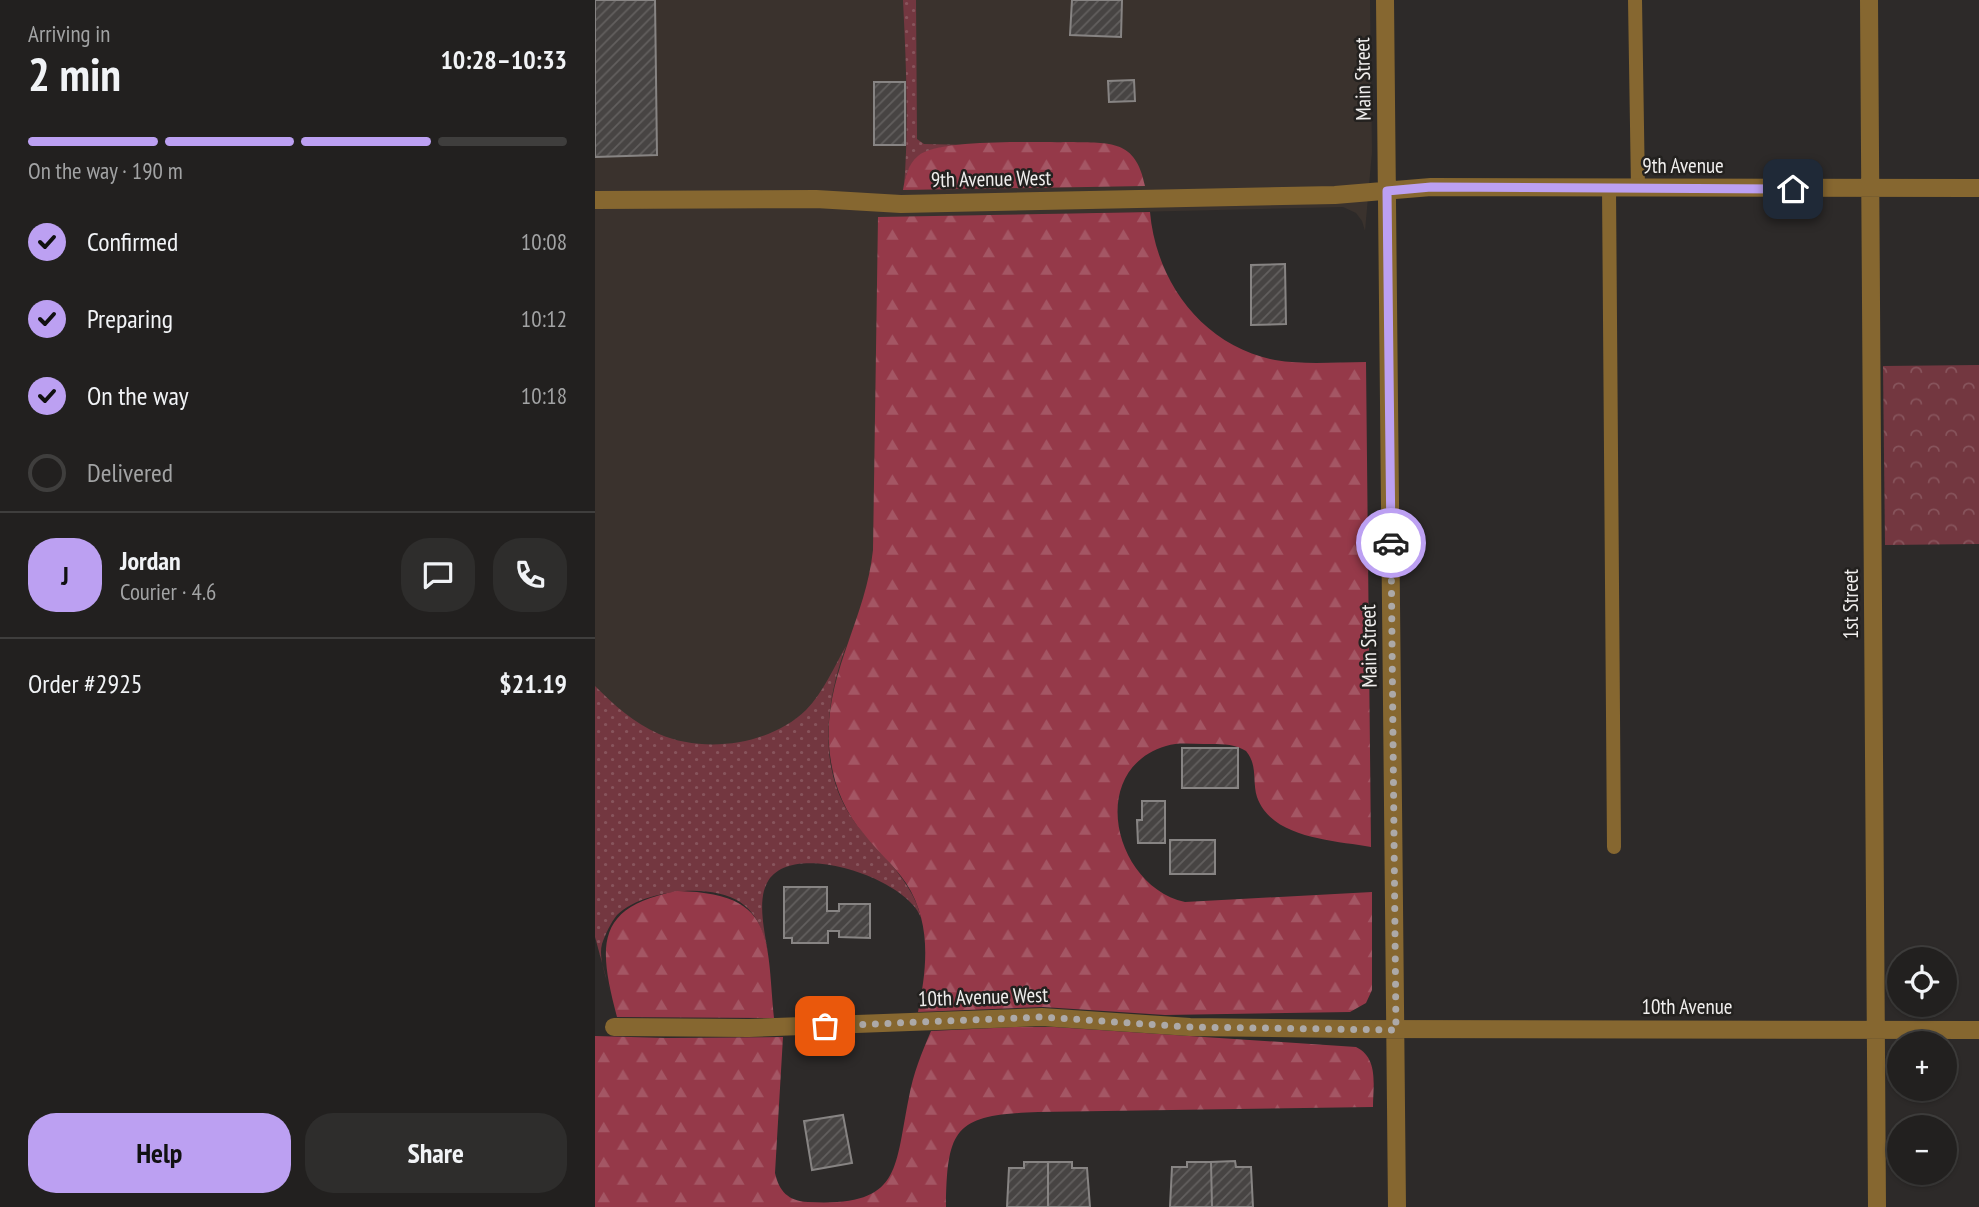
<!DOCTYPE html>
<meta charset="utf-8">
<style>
:root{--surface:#22201f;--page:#2e2d2c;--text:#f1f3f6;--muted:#a2a3a4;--line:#3f3e3d;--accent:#bca0f2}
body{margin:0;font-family:"PT Sans Narrow",sans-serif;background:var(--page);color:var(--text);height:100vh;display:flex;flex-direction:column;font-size:26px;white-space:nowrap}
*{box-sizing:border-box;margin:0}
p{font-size:23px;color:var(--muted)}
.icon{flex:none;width:38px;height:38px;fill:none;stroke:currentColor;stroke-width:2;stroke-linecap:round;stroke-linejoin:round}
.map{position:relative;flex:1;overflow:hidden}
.side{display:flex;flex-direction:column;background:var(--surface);width:595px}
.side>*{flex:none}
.controls{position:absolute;left:1292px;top:947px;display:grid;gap:14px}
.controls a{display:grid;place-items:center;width:70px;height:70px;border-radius:50%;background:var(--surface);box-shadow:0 2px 5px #0004,0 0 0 2px var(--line);font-size:35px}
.pin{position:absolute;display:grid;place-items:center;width:60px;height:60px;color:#fff;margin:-30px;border-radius:14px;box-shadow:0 4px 10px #0006}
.courier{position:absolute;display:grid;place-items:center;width:70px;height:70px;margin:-35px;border:5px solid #bca0f2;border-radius:50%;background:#fff;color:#222;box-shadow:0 2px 9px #0007}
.summary em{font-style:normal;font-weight:800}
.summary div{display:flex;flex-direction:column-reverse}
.summary{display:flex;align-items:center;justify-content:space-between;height:119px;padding:0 28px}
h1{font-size:46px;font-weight:800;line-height:52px}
.bar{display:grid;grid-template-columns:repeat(4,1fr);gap:10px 7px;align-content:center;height:84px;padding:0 28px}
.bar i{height:9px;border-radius:5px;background:var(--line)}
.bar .active{background:var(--accent)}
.bar p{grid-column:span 4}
.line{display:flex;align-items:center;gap:18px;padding:0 28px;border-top:2px solid var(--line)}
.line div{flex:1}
.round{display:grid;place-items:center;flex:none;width:74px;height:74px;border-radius:28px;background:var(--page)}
ol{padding:0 28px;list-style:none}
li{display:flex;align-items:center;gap:21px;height:77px}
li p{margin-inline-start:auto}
li .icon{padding:7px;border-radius:50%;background:var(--accent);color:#111;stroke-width:4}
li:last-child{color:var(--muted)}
li i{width:38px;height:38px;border:4px solid var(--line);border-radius:50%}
.primary-button{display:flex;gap:14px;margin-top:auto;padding:14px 28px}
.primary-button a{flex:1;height:80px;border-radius:28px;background:var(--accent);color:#111;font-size:28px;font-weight:800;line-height:80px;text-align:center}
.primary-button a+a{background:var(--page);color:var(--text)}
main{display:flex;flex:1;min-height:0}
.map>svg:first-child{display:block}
</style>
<main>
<section class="side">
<div class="summary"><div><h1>2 min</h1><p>Arriving in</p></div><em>10:28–10:33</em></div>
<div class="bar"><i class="active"></i><i class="active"></i><i class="active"></i><i></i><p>On the way · 190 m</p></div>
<ol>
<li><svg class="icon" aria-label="check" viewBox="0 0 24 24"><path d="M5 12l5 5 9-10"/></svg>Confirmed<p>10:08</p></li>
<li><svg class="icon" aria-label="check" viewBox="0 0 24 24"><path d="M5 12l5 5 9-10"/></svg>Preparing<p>10:12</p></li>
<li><svg class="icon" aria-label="check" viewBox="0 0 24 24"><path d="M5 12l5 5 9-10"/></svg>On the way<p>10:18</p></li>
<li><i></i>Delivered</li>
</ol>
<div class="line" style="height:126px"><b class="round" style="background:var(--accent);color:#111">J</b><div><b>Jordan</b><p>Courier · 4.6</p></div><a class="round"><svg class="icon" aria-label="chat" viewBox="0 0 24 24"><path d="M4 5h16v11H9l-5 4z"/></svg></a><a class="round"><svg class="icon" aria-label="phone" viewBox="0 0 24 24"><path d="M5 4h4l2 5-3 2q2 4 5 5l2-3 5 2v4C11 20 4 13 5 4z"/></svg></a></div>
<div class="line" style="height:91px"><div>Order #2925</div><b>$21.19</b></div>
<div class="primary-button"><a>Help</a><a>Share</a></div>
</section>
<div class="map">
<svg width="1384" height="1207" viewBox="0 0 1384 1207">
<defs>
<pattern id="grass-dots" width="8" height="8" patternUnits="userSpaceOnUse" patternTransform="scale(1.75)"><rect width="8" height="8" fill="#733740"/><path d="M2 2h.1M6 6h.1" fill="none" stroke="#87545c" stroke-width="1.8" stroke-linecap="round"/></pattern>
<pattern id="forest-firs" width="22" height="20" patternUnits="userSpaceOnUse" patternTransform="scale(1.75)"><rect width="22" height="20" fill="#953949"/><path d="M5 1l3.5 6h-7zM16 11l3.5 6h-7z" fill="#a45664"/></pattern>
<pattern id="park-crowns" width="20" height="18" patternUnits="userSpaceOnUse" patternTransform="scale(1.75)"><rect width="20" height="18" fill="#733740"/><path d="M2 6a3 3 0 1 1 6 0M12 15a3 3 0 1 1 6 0" fill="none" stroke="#87545c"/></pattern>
<pattern id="building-hatch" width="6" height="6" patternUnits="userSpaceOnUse" patternTransform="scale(1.75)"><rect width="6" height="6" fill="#474443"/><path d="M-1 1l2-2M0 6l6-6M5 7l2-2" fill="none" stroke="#625f5e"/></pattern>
</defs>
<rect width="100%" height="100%" fill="#2d2a29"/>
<path fill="#3a322d" d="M0,0H775L777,152L770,231L767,221L761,213L748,207L329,217L334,752L0,754Z"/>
<path fill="url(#grass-dots)" d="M308,0H321L322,139L329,144L374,145C341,147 314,148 309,187C314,125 311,62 308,0Z
M251,646C231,700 222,767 257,818C263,828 273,837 281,846C299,868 320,890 326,918C313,879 195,838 172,883C162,902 170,933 173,953C169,933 163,914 145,902C114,882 48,890 22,915C16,922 10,935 7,944C3,959 12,978 15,992L0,937V686C19,705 39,723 64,734C110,754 175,745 211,710C228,693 239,667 251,646Z"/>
<path fill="url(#forest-firs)" d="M475,142C515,143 541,139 550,186L308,190C310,178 313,164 323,156C344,138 445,143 475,142Z
M555,212C561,282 608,346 680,360C709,365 742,362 771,362L776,847C739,840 677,839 662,797C657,781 663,765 651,751C639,743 622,744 609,744C596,744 583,742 571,746C491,770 519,886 590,902L777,892V990L771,1003L755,1012L570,1015L448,1007L323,1012C332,968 337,923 311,883C299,865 282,851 269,834C251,814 240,788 236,762C223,682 270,626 278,550L283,217Z
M82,891C181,893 171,937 179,1018L22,1017C3,945 0,907 82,891Z
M420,1027H459L761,1047C784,1058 778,1086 778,1107L443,1112C361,1115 352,1126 351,1207H0V1036L71,1038L188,1037L180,1173C184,1191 193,1201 213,1202C307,1207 299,1170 314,1097C318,1074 327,1052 336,1031Z"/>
<path fill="url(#park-crowns)" d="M1384,365V544L1290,545L1288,366Z"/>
<path fill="url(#building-hatch)" stroke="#878483" stroke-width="2" d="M0,0H60L62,155L0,157Z
M477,0H527L526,37L475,35Z
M539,80L540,101L514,102L513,81Z
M279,82H310V145H279Z
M690,264L691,324L656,325V265Z
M587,748H643V788H587Z
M547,801H570V843H543L542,820H547Z
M575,840H620V874H575Z
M189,887H232V911H244V904H275V938L244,937V931H233V943H197V938H189Z
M248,1115L257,1163L217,1170L209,1121Z
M640,1161L641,1167H656L658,1207H617L616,1162Z
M429,1162H453V1207H412L414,1168H429Z
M453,1162H477V1168H492L495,1207H453Z
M592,1162H616L617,1207H575L577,1167H592Z"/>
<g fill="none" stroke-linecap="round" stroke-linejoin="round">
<path stroke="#866730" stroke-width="14" d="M1040,0L1043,189
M1014,188L1019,847"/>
<path stroke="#866730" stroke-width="18" d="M790,0L802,1207
M1274,0L1282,1207
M0,200L221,199L306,204L740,195L836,187L1384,188
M19,1027L154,1028L447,1017L595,1027L752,1029L1384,1030"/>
</g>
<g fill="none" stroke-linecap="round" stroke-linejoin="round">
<path stroke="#aca9a8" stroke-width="7" stroke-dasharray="0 12.6" d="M230,1026L447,1017L594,1027L801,1030L796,543"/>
<path stroke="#bca0f2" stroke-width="9" d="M796,543L792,191L836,187L1198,189"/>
</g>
<g text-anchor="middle" stroke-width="5" stroke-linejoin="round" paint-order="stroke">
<g font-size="21" fill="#f0eeed" stroke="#23211f">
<text transform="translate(768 79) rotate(-91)" y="7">Main Street</text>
<text x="1088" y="173">9th Avenue</text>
<text transform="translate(396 179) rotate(-1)" y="7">9th Avenue West</text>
<text transform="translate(1256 604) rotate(-90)" y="7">1st Street</text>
<text transform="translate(774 646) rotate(-91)" y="7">Main Street</text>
<text transform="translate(388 997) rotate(-2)" y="7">10th Avenue West</text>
<text x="1092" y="1014">10th Avenue</text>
</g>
</g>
</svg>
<div class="controls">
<a><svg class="icon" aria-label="locate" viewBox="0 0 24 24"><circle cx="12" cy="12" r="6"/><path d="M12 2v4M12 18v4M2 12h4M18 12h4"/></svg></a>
<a>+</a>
<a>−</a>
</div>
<div class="pin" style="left:230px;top:1026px;background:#ea580c"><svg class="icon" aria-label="bag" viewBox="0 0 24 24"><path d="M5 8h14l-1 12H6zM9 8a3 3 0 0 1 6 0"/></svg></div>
<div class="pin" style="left:1198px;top:189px;background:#1f2937"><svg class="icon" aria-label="home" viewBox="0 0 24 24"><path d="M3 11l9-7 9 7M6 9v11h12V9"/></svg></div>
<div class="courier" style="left:796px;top:543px"><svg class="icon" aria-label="car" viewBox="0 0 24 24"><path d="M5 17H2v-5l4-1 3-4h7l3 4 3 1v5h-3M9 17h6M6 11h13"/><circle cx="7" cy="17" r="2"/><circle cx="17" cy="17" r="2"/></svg></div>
</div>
</main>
